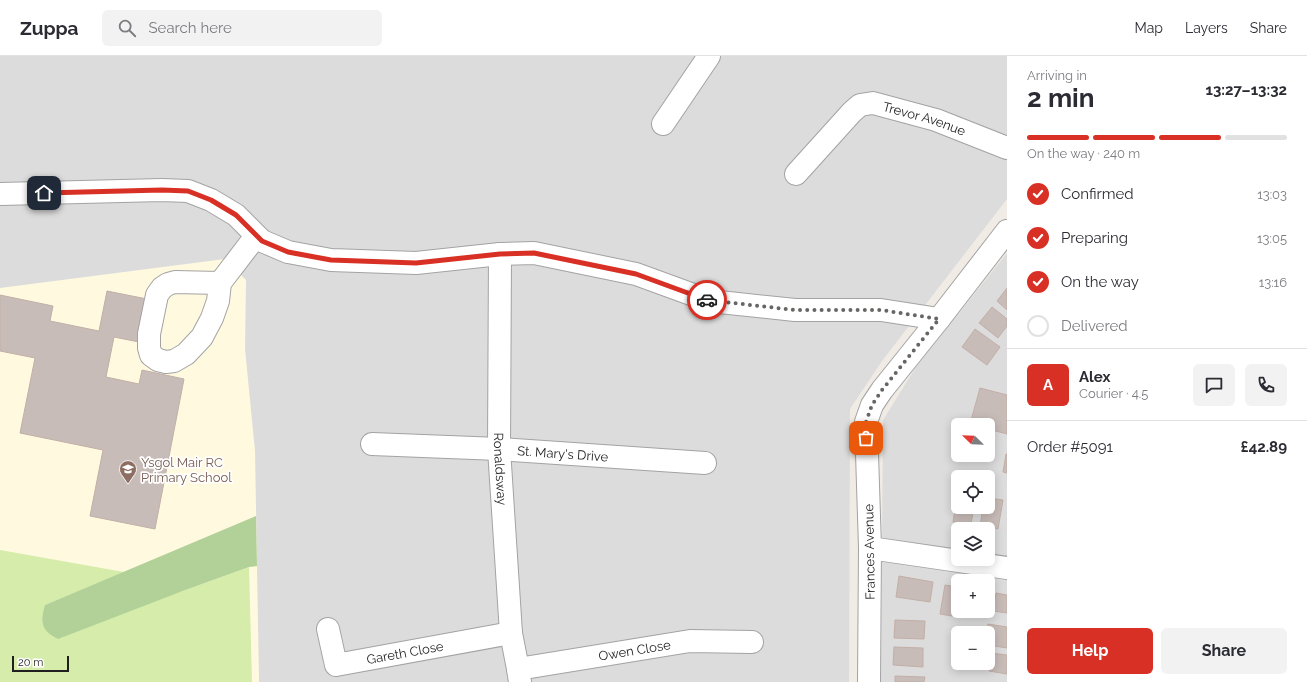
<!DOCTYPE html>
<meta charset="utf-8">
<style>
:root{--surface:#fff;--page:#f2f2f3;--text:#2b2b33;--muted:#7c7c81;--line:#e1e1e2;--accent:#d93025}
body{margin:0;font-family:Raleway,sans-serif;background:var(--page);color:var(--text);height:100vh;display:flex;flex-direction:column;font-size:15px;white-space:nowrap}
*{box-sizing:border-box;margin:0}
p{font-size:13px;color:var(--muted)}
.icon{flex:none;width:22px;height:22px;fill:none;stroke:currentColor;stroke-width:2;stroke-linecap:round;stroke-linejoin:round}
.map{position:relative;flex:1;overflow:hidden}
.drawer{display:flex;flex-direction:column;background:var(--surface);width:300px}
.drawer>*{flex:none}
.needle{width:26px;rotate:293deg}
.controls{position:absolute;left:951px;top:362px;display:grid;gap:8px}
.controls a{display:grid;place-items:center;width:44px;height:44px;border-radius:6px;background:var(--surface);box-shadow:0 2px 10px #0003;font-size:20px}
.scale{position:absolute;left:12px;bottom:10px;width:57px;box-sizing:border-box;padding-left:4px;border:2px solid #1f1f1f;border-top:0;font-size:11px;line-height:14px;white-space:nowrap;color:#1f1f1f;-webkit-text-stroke:3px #fff;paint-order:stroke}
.pin{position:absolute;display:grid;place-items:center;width:34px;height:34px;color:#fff;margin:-17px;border-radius:8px;box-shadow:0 2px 6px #0006}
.courier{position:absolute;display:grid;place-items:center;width:40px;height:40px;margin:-20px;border:3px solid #d93025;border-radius:50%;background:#fff;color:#222;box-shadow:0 1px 5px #0007}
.overview em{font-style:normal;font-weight:700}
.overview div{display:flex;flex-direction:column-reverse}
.overview{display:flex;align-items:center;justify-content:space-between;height:68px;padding:0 20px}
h1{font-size:26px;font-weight:700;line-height:30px}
.bar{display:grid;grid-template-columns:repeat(4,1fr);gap:6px 4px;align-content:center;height:48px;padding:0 20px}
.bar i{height:5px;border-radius:3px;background:var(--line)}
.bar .current{background:var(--accent)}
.bar p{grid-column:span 4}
.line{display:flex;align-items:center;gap:10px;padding:0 20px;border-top:1px solid var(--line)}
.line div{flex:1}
.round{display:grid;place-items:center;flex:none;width:42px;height:42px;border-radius:6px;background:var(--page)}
ol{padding:0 20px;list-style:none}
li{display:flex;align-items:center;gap:12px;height:44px}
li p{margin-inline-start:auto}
li .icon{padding:4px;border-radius:50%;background:var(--accent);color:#fff;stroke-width:4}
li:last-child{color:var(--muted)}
li i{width:22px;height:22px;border:2px solid var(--line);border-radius:50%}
.primary-button{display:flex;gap:8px;margin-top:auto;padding:8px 20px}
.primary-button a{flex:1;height:46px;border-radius:6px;background:var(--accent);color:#fff;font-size:16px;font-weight:700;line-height:46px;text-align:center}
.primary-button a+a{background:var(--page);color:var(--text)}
header{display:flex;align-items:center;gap:24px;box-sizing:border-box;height:56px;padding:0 20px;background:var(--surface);border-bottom:1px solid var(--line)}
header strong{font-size:19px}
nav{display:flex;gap:22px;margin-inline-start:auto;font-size:14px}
.search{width:280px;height:36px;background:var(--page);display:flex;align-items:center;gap:10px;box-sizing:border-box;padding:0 14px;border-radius:6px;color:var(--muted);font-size:15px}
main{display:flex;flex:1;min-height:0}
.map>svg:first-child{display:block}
</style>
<header>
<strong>Zuppa</strong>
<div class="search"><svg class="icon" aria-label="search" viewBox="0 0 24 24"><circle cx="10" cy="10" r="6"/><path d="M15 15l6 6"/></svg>Search here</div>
<nav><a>Map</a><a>Layers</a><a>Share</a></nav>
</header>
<main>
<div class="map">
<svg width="1007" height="626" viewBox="0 0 1007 626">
<rect width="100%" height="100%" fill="#f0ebe5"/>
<path fill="#dddcdc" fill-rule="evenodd" d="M0,0H1007V143L882,305L850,353L849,626H0Z
M1007,197V626H881L883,364L916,311ZM958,369H988V399H958ZM958,421H988V451H958ZM958,473H988V503H958ZM958,525H988V555H958ZM958,577H988V607H958Z"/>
<path fill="#fffadf" d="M225,203L246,224L245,293L255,395L259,626H0V232Z"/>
<path fill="#d5ecaa" d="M0,494L124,516L45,549L180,536L249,511L252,626H0Z"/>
<path fill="#b2d199" d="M256,460L257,510L249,511L180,536L58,583C41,575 40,566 45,549Z"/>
<path fill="#c8bcb8" stroke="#c2afa7" d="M1007,232V254L997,245Z
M107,235L147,243L139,286L114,281L106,321L139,328L142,314L184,323L155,473L90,460L103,394L20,377L35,302L0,295V239L53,250L50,265L99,275Z
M992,251L1007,263V270L998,282L979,267Z
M975,273L1000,291L987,309L962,291Z
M980,332L1007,339V378L988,373V369H975L970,368Z
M1006,398H1007V417L1003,416Z
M958,435V451H974L971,468L953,466Z
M988,442L1003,444L998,473L980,470L983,451H988Z
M899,520L933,526L930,546L896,541Z
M945,529L958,531L959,555L958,561L940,558Z
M996,537L1007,539V557L993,555Z
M895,564L925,565L924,583L894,582Z
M988,568L1007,571V592L988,589L987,577Z
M894,591L923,592V611L893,609Z
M990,597L1007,599V618L989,615Z
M895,620L925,621L924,626H895Z"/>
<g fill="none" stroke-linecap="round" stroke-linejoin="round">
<g stroke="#a3a3a3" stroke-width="24">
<g id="minor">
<path d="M663,68L709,0"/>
<path id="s1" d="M796,118L852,56L860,49L873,47L936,64L1007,92"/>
<path d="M0,138L162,134L188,135L211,144L236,159L262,185L288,196L331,204L416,207L500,198L534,197L636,218L710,245L795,254H881L939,263"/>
<path id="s2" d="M500,198L499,393L511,577L518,613L520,626"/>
<path d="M220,227L175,226L168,228L162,232L157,239L149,278V292L151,299L158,304L166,306L174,305L186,298L202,281L212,262L218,245L220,227L256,180"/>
<path id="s3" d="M372,388L499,393L705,407"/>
<path d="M870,492L1007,512"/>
<path id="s4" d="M328,573L336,609L511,577"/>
<path id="s5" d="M518,613L690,585L752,586"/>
<path d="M869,626L870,492L866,366L872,349L882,334L939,263L1007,175"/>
</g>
</g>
<use href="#minor" stroke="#fff" stroke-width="22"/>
</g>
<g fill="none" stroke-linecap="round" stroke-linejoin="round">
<path stroke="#686664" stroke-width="4" stroke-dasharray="0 7.2" d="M707,244L795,254H881L939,263L882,334L872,349L866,366V382"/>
<path stroke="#d93025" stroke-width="5" d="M44,137L162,134L188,135L211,144L236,159L262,185L288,196L331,204L416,207L500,198L534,197L636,218L707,244"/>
</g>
<defs>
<g id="school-pin" transform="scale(0.9)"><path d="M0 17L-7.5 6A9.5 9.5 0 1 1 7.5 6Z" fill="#8d6e63" stroke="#fff"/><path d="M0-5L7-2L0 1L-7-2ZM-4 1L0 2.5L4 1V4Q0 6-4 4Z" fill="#fff"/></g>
</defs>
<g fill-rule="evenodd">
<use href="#school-pin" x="128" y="413"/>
</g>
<g text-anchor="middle" stroke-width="3.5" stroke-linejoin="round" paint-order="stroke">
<g font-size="13" fill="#1f1f1f" stroke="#fff">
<text dy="5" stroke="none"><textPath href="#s1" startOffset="161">Trevor Avenue</textPath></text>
<text dy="5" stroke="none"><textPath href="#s3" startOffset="191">St. Mary's Drive</textPath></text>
<text dy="5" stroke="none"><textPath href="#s2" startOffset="215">Ronaldsway</textPath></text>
<text transform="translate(869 496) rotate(-91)" y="5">Frances Avenue</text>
<text dy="5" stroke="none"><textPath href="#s5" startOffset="118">Owen Close</textPath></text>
<text dy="5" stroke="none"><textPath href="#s4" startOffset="107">Gareth Close</textPath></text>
</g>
<g font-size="13" fill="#785e54" stroke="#fff" text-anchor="start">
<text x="141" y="411">Ysgol Mair RC<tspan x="141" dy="15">Primary School</tspan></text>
</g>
</g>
</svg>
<div class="controls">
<a><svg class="needle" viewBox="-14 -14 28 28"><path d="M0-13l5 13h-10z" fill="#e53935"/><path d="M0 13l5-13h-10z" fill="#7c7c81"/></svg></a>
<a><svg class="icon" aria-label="locate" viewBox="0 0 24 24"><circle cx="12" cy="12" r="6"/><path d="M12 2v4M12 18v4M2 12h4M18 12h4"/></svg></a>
<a><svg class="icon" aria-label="layers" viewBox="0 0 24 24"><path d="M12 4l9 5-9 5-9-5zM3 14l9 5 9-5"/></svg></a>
<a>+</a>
<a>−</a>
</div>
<div class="scale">20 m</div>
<div class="pin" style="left:866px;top:382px;background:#ea580c"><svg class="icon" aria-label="bag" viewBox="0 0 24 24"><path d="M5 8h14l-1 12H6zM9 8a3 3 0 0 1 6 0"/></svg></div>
<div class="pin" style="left:44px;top:137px;background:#1f2937"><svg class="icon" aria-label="home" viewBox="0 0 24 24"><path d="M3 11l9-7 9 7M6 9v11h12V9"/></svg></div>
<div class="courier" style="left:707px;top:244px"><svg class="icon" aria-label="car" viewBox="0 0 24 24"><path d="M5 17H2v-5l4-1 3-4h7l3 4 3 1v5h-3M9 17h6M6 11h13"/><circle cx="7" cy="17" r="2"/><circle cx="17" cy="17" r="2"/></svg></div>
</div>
<section class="drawer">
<div class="overview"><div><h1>2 min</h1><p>Arriving in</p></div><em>13:27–13:32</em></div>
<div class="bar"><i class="current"></i><i class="current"></i><i class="current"></i><i></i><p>On the way · 240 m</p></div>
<ol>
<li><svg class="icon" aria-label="check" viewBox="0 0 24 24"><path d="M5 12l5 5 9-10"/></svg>Confirmed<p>13:03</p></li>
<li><svg class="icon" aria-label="check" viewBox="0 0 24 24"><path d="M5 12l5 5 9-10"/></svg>Preparing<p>13:05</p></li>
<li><svg class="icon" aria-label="check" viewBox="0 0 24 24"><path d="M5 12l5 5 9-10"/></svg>On the way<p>13:16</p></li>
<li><i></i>Delivered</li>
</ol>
<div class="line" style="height:72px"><b class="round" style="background:var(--accent);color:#fff">A</b><div><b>Alex</b><p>Courier · 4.5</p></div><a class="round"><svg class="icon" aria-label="chat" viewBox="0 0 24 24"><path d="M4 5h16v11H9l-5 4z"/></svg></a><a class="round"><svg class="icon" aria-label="phone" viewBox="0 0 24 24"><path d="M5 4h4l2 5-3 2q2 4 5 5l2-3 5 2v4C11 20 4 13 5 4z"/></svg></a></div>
<div class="line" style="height:52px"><div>Order #5091</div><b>£42.89</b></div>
<div class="primary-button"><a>Help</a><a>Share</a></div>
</section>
</main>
